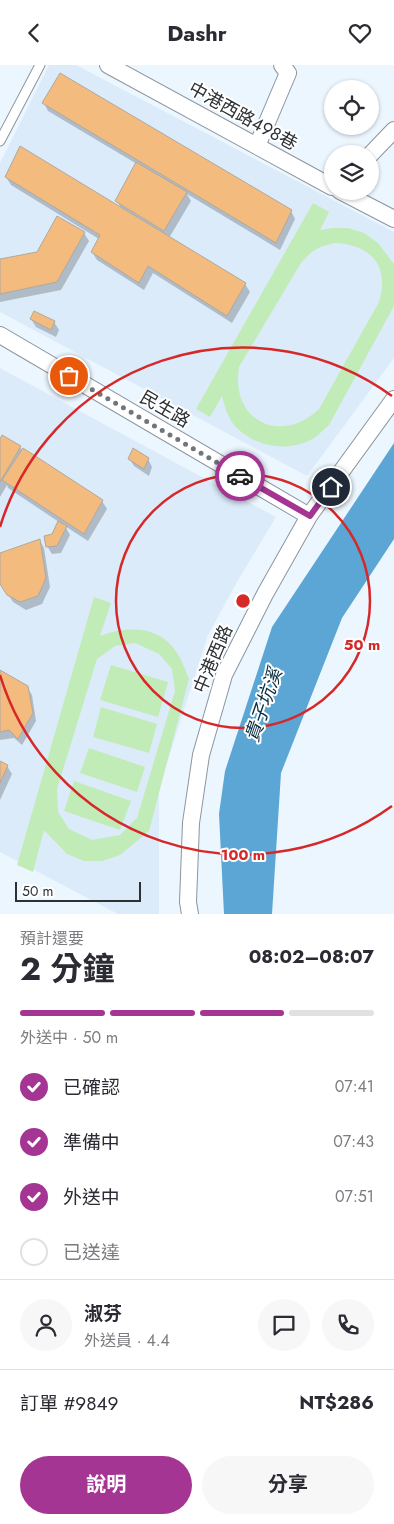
<!DOCTYPE html>
<html lang="zh-TW">
<meta charset="utf-8">
<style>
:root{--surface:#fff;--page:#f7f7f7;--text:#2b2b33;--muted:#7c7c81;--line:#e1e1e2;--accent:#a43593}
body{margin:0;font-family:Jost,"Noto Sans TC",sans-serif;background:var(--page);color:var(--text);height:100vh;display:flex;flex-direction:column;font-size:19px;white-space:nowrap}
*{box-sizing:border-box;margin:0}
p{font-size:16px;color:var(--muted)}
.icon{flex:none;width:28px;height:28px;fill:none;stroke:currentColor;stroke-width:2;stroke-linecap:round;stroke-linejoin:round}
.map{position:relative;height:849px;overflow:hidden}
.details{display:flex;flex-direction:column;background:var(--surface);flex:1}
.details>*{flex:none}
.tools{position:absolute;left:324px;top:15px;display:grid;gap:10px}
.tools a{display:grid;place-items:center;width:55px;height:55px;border-radius:50%;background:var(--surface);box-shadow:0 1px 4px #0004;font-size:25px}
.scale{position:absolute;left:15px;bottom:12px;width:126px;box-sizing:border-box;padding-left:5px;border:2px solid #2d3134;border-top:0;font-size:14px;line-height:18px;white-space:nowrap;color:#2d3134;-webkit-text-stroke:4px #fff;paint-order:stroke}
.pin{position:absolute;display:grid;place-items:center;width:42px;height:42px;color:#fff;margin:-21px;border:2px solid #fff;border-radius:50%;box-shadow:0 1px 5px #0007}
.courier{position:absolute;display:grid;place-items:center;width:50px;height:50px;margin:-25px;border:4px solid #a43593;border-radius:50%;background:#fff;color:#222;box-shadow:0 1px 6px #0007}
.overview em{font-style:normal;font-weight:700}
.overview div{display:flex;flex-direction:column-reverse}
.overview{display:flex;align-items:center;justify-content:space-between;height:85px;padding:0 20px}
h1{font-size:32px;font-weight:700;line-height:38px}
.bar{display:grid;grid-template-columns:repeat(4,1fr);gap:8px 5px;align-content:center;height:60px;padding:0 20px}
.bar i{height:6px;border-radius:4px;background:var(--line)}
.bar .active{background:var(--accent)}
.bar p{grid-column:span 4}
.line{display:flex;align-items:center;gap:12px;padding:0 20px;border-top:1px solid var(--line)}
.line div{flex:1}
.round{display:grid;place-items:center;flex:none;width:52px;height:52px;border-radius:26px;background:var(--page)}
ol{padding:0 20px;list-style:none}
li{display:flex;align-items:center;gap:15px;height:55px}
li p{margin-inline-start:auto}
li .icon{padding:5px;border-radius:50%;background:var(--accent);color:#fff;stroke-width:4}
li:last-child{color:var(--muted)}
li i{width:28px;height:28px;border:2px solid var(--line);border-radius:50%}
.cta{display:flex;gap:10px;margin-top:auto;padding:10px 20px}
.cta a{flex:1;height:58px;border-radius:30px;background:var(--accent);color:#fff;font-size:20px;font-weight:700;line-height:58px;text-align:center}
.cta a+a{background:var(--page);color:var(--text)}
header{display:flex;justify-content:space-between;align-items:center;height:65px;padding:0 20px;background:var(--surface);font-size:22px;font-weight:700}
.map>svg:first-child{display:block}
</style>
<header><svg class="icon" aria-label="back" viewBox="0 0 24 24"><path d="M15 5l-7 7 7 7"/></svg>Dashr<svg class="icon" aria-label="heart" viewBox="0 0 24 24"><path d="M12 20l-8-8c-3-5 5-10 8-4 3-6 11-1 8 4z"/></svg></header>
<div class="map">
<svg width="394" height="849" viewBox="0 0 394 849">
<rect width="100%" height="100%" fill="#ecf6ff"/>
<path fill="#dbebf9" d="M49,0H76L394,167V293L307,411L0,247V98Z
M0,303L276,452L237,517L208,570L159,723V849H118L0,787Z"/>
<path fill="#c2ecb7" fill-rule="evenodd" d="M313,138L329,147L320,165L333,163H348L364,168L378,178L394,199V241L329,360C324,364 320,369 314,373C291,387 259,383 239,365C229,357 225,343 222,331L210,352L196,344ZM334,178C371,179 390,201 379,237L319,344C280,381 230,355 239,302L301,198C312,185 318,182 334,178Z
M94,532L111,538L100,571C125,561 158,560 175,585C181,593 185,604 189,614L149,766L120,790L102,796H84L67,789L44,765L33,807L17,800ZM135,578L159,589L172,604L175,626L137,753L120,770L92,775L69,764L58,747L57,724L97,594L115,581Z
M111,600L168,617L158,652L100,635Z
M101,642L157,659L149,688L93,672Z
M89,683L145,702L137,727L80,708Z
M74,716L131,736L120,765L64,746Z"/>
<path fill="#5ba6d4" d="M394,378V474L342,553L281,708L272,849H224L219,749L225,706L272,562Z"/>
<path fill="#0003" d="M44,38L291,146L295,154L280,185L187,129L191,136L169,173L245,219L250,227L232,258L153,208L144,225L97,195L92,187L99,174L11,120L6,112L121,143L117,136L137,99L48,46Z
M84,168L89,176L61,225L0,237V195L38,188Z
M31,254L54,257L59,265L56,272L36,262Z
M0,376L20,382L22,385L102,436L107,444L88,476L65,461L70,470L61,488L52,489L47,481L59,457L8,423L7,420L0,432Z
M129,393L148,394L152,402L149,411L134,401Z
M40,476L44,483L50,522L42,539L26,545L13,537L0,517V489Z
M0,606L27,622L32,630L36,656L22,680L14,673L0,675Z
M0,697L7,701L12,709L0,735Z"/>
<path fill="#f3bb7e" stroke="#b0a89f" d="M60,8L292,145L276,178L42,38Z
M20,81L246,218L227,251L148,201L139,218L91,187L100,170L5,112Z
M136,97L187,127L164,166L115,136Z
M57,151L85,167L57,217L0,229V194L37,187Z
M34,246L55,256L51,265L30,254Z
M2,370L21,381L0,417V374Z
M23,383L103,435L84,469L2,415Z
M133,383L149,393L144,404L128,394Z
M58,456L67,461L57,481L46,482L44,471L52,469Z
M40,474L46,513L38,531L20,537L7,530L0,519V488Z
M0,605L28,621L33,648L18,674L9,665L0,667Z
M0,696L8,700L0,718Z"/>
<g fill="none" stroke-linecap="round" stroke-linejoin="round">
<g stroke="#8c959d" stroke-width="11">
<path id="lane" d="M0,76L40,0"/>
</g>
<g stroke="#8c959d" stroke-width="18">
<path id="street" d="M108,0L332,122
M257,81L288,8L282,0
M370,90L394,65
M340,126L394,154
M0,270L309,451
M190,849L188,837L191,758L201,690L224,610L265,529L309,451L394,334"/>
</g>
<use href="#lane" stroke="#fff" stroke-width="9"/>
<use href="#street" stroke="#fff" stroke-width="16"/>
</g>
<g fill="none" stroke-linecap="round" stroke-linejoin="round">
<path stroke="#70767b" stroke-width="5" stroke-dasharray="0 9" d="M69,311L240,411"/>
<path stroke="#a43593" stroke-width="6" d="M240,411L310,451L331,422"/>
</g>
<g fill="none" stroke="#d62828" stroke-width="2.5">
<circle cx="243" cy="536" r="127"/>
<path d="M392 741A254 254 0 0 1 0 610M0 462A254 254 0 0 1 392 331"/>
</g>
<g text-anchor="middle" stroke-width="4" stroke-linejoin="round" paint-order="stroke">
<g font-size="18" fill="#2d3134" stroke="#fff">
<text transform="translate(243 51) rotate(29)" y="6">中港西路498巷</text>
<text transform="translate(165 344) rotate(30)" y="6">民生路</text>
<text transform="translate(213 594) rotate(-67)" y="6">中港西路</text>
</g>
<g font-size="19" font-style="italic" fill="#0a2d40" stroke="#fff">
<text transform="translate(263 640) rotate(-71)" y="7">貴子坑溪</text>
</g>
</g>
<circle cx="243" cy="536" r="8" fill="#d62828" stroke="#fff" stroke-width="2.5"/>
<g font-size="15" text-anchor="middle" font-weight="bold" fill="#d62828" stroke="#fff" stroke-width="4" stroke-linejoin="round" paint-order="stroke">
<text x="362" y="585">50 m</text>
<text x="243" y="795">100 m</text>
</g>
</svg>
<div class="tools">
<a><svg class="icon" aria-label="locate" viewBox="0 0 24 24"><circle cx="12" cy="12" r="6"/><path d="M12 2v4M12 18v4M2 12h4M18 12h4"/></svg></a>
<a><svg class="icon" aria-label="layers" viewBox="0 0 24 24"><path d="M12 4l9 5-9 5-9-5zM3 14l9 5 9-5"/></svg></a>
</div>
<div class="scale">50 m</div>
<div class="pin" style="left:69px;top:311px;background:#ea580c"><svg class="icon" aria-label="bag" viewBox="0 0 24 24"><path d="M5 8h14l-1 12H6zM9 8a3 3 0 0 1 6 0"/></svg></div>
<div class="pin" style="left:331px;top:422px;background:#1f2937"><svg class="icon" aria-label="home" viewBox="0 0 24 24"><path d="M3 11l9-7 9 7M6 9v11h12V9"/></svg></div>
<div class="courier" style="left:240px;top:411px"><svg class="icon" aria-label="car" viewBox="0 0 24 24"><path d="M5 17H2v-5l4-1 3-4h7l3 4 3 1v5h-3M9 17h6M6 11h13"/><circle cx="7" cy="17" r="2"/><circle cx="17" cy="17" r="2"/></svg></div>
</div>
<section class="details">
<div class="overview"><div><h1>2 分鐘</h1><p>預計還要</p></div><em>08:02–08:07</em></div>
<div class="bar"><i class="active"></i><i class="active"></i><i class="active"></i><i></i><p>外送中 · 50 m</p></div>
<ol>
<li><svg class="icon" aria-label="check" viewBox="0 0 24 24"><path d="M5 12l5 5 9-10"/></svg>已確認<p>07:41</p></li>
<li><svg class="icon" aria-label="check" viewBox="0 0 24 24"><path d="M5 12l5 5 9-10"/></svg>準備中<p>07:43</p></li>
<li><svg class="icon" aria-label="check" viewBox="0 0 24 24"><path d="M5 12l5 5 9-10"/></svg>外送中<p>07:51</p></li>
<li><i></i>已送達</li>
</ol>
<div class="line" style="height:90px"><a class="round"><svg class="icon" aria-label="person" viewBox="0 0 24 24"><circle cx="12" cy="8" r="4"/><path d="M4 21q1-7 8-7t8 7"/></svg></a><div><b>淑芬</b><p>外送員 · 4.4</p></div><a class="round"><svg class="icon" aria-label="chat" viewBox="0 0 24 24"><path d="M4 5h16v11H9l-5 4z"/></svg></a><a class="round"><svg class="icon" aria-label="phone" viewBox="0 0 24 24"><path d="M5 4h4l2 5-3 2q2 4 5 5l2-3 5 2v4C11 20 4 13 5 4z"/></svg></a></div>
<div class="line" style="height:65px"><div>訂單 #9849</div><b>NT$286</b></div>
<div class="cta"><a>說明</a><a>分享</a></div>
</section>
